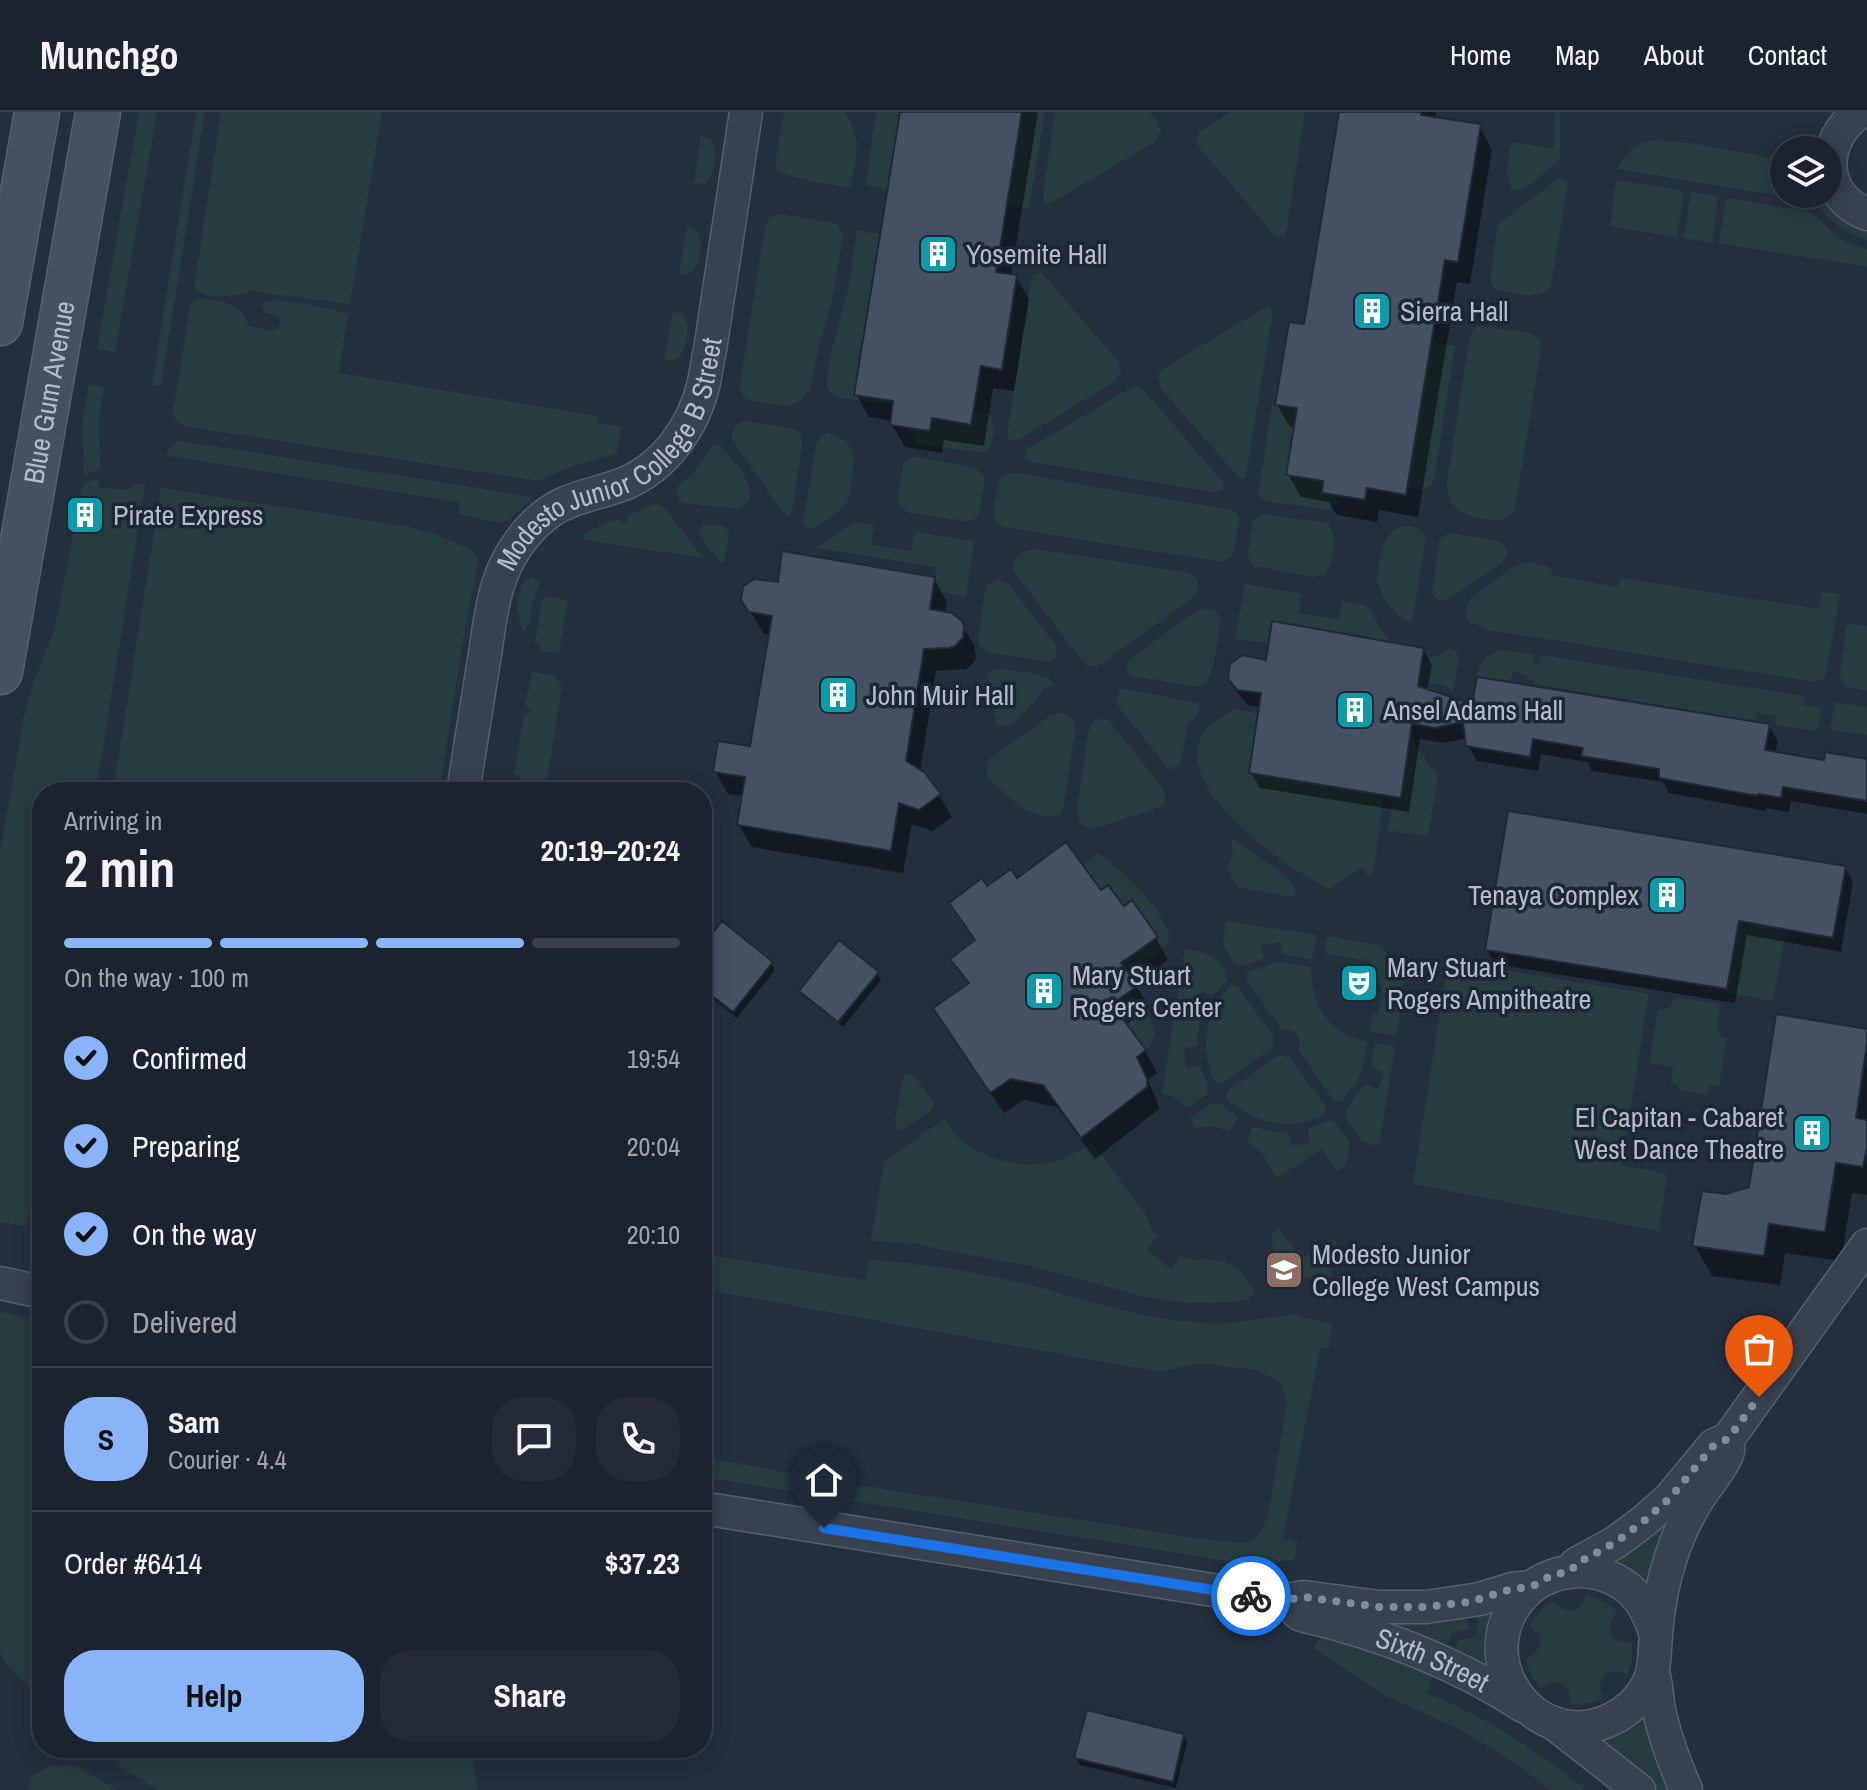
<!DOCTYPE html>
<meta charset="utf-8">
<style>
:root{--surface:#1b232e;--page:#242b36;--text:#f1f3f6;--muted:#a0a4aa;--line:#39404a;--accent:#8ab4f8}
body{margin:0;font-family:"Archivo Narrow",sans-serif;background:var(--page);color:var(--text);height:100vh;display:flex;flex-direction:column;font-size:30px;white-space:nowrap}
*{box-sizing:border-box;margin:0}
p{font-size:26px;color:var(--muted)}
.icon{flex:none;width:44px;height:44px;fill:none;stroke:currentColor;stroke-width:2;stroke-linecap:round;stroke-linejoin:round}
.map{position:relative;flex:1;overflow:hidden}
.details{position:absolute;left:32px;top:670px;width:680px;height:976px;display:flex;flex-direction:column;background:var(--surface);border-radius:32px;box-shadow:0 4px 20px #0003,0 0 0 2px var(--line)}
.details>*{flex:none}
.controls{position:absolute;left:1770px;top:24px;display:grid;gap:16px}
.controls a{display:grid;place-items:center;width:72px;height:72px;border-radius:50%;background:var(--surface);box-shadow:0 4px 20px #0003,0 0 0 2px var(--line);font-size:40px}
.pin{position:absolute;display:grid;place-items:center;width:68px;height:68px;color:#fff;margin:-82px -34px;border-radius:50% 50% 50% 0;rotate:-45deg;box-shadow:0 0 8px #0007}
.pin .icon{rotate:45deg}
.courier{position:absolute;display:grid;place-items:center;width:80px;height:80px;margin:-40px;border:6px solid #1a73e8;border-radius:50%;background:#fff;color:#222;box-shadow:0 2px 10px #0007}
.summary em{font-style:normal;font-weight:700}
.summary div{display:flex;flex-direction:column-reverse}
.summary{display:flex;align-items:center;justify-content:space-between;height:136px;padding:0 32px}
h1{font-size:52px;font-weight:700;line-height:60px}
.bar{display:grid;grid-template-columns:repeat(4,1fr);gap:12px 8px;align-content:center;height:96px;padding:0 32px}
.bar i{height:10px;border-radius:6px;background:var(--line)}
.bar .selected{background:var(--accent)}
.bar p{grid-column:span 4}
.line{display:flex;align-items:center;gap:20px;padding:0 32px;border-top:2px solid var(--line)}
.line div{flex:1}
.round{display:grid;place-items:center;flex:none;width:84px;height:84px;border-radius:32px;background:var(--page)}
ol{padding:0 32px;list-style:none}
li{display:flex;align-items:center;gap:24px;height:88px}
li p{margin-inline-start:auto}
li .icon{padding:8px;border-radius:50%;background:var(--accent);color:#111;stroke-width:4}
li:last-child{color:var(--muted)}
li i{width:44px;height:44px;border:4px solid var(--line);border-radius:50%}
.button{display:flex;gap:16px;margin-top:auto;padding:16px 32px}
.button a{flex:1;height:92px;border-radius:32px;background:var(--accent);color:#111;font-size:32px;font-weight:700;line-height:92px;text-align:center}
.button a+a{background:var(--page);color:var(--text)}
header{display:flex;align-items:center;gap:48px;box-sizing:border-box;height:112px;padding:0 40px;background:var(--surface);border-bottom:2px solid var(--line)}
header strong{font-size:38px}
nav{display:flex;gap:44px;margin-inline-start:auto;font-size:28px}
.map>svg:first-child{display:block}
</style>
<header>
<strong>Munchgo</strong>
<nav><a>Home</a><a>Map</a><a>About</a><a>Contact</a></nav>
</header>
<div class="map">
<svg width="1867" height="1678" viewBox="0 0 1867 1678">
<rect width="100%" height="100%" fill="#242f3e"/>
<path fill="#263c3f" d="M139,0H157L115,240L97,237Z
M196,0H205L161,274L152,273Z
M221,0H382L350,192L251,179C235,184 207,189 194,176Z
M784,0H844C864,29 856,44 850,76C837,73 786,66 779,59C775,54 776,52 776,46Z
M876,0H900L888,77L866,73Z
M1022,0H1045L1029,97L1007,93Z
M1055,0H1149L1156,8L1161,20L1154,30L1051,91L1046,92L1043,88V81Z
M1231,0H1305L1286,121L1283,125H1276L1271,119L1198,34L1196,28L1199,20Z
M1555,0H1560V47C1547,58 1530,77 1512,79L1507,60L1511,30L1554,37Z
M701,24L712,28C718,40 714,56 709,68L704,71L694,72Z
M1650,28L1691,31L1782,48L1776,83L1617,57C1627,40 1631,35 1650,28Z
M1559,66L1566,68L1568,73L1550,177C1537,188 1509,182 1493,176L1490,167L1498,112Z
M1616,68L1684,79L1677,125L1610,114Z
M1691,80L1718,85L1712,131L1684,126Z
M1785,82H1821C1832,101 1847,111 1867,119V128L1850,121L1838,114L1814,91L1785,84Z
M1726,86L1811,100L1838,125L1850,132L1867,137V155L1719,131Z
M781,102L834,111L839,114L843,123L832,188L819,233L810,278L801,289L787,294L749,289C742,285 740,280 740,272L765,115L770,105Z
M687,114L698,120C705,136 700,164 679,163Z
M857,118L880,122L854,282L894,289L893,293L835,285L826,276L829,249L848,178Z
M1038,161H1042L1048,168L1118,249C1124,260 1119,265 1110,272L1020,327L1011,329L1007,325L1008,316L1031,169L1033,163Z
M199,186L224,190L236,195L241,199L249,214L272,219L279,216L281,208L277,203L265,201L263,197V191C282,184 327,197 348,201L339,261L598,304L597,311L621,315L617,341L571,355L538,369L184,314L175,308L173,299L191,189Z
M1268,195L1271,197L1272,204L1247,358L1245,366H1239L1164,280L1160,274L1158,262L1166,255L1264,196Z
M673,200C678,201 681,200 685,206C690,214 687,240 678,246C674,249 669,248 664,247Z
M1479,214L1532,221L1540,229L1541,236L1515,398L1501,409C1472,404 1448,406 1447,370L1468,235C1470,226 1470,218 1479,214Z
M1431,230L1455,234L1434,368L1431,373L1423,378L1407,375Z
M89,272L104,275L99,308L100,356L84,364L82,315Z
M1132,275H1139L1149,284L1220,367L1224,374L1222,378L1214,380L1028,349L1025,347L1026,338Z
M1272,293L1297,296L1286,363L1323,369L1322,381L1339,384C1337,391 1335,394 1328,398L1266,389L1258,383Z
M973,299L990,302C996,312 994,332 987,341L920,333L913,328V317L929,319L932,307L971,313Z
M745,309L794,317L801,323L802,333L793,395L790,404H788L781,398L732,327C732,317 736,311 745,309Z
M827,321C854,328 856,340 852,365C851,373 851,383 847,390C842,399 819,413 810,417L804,412V407L816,333L822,323Z
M181,329L528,384L530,388L510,407L501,411L458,402L460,390L167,344C169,335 172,331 181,329Z
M717,333L722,334C734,351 768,382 739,397L683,391L678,385L677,375L694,360L712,334Z
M915,345L976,356L984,365V370L980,400L977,405L969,410L910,401C906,399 902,397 899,392C897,386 901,358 904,352C908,347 909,347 915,345Z
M1016,361L1232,398L1238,403L1239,410L1233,443L1222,450L1215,449L1008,416C1003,414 999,414 996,410C992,403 996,370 1003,364C1007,362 1011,362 1016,361Z
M99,366V375L127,378L135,371L145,373L96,680H42V1019L27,1114L0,1110V741L25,598L33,573L55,515L74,418L89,420L95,389L80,386L83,372Z
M161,376L405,414L438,423L472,438L479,447L467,505L439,680H113Z
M655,392L664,395L703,446L584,428L582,423L604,411L618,407L624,411H627L629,403Z
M1263,402L1327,411C1339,424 1334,449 1325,463L1315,465L1253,454L1248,446L1252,412L1254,408Z
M853,410L874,413L871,433L911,439L915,420L974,429L966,484L933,479L936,455L817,436Z
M710,412L725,415L729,421L724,450H719L699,422L700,415Z
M1404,414C1414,413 1422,416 1426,426L1413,507L1409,510C1396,505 1381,486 1378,472C1376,466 1378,460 1379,453C1382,435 1384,420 1404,414Z
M1452,421L1501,430L1507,438V443L1501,451L1451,486C1443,491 1436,489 1432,481L1439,432L1441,425Z
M1036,437L1185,460L1192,463L1198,467L1197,480L1190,488L1098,554H1086L1013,458C1014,443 1021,439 1036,437Z
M1525,450L1548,454L1554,464L1618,475L1620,466L1819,497L1822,480L1840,482L1826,563L1823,567L1815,570L1489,518L1468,509C1463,502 1467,492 1471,486L1511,456Z
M532,466L537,467L540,472C539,474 535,483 534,486C530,499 534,511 523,520C516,501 515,484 526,467Z
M998,467L1008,472L1055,532C1057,539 1058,545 1051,550L987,540L979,535L978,526L985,478L988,472Z
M1245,472L1301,482L1299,501L1339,507L1342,489L1366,493L1390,530L1272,509L1268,531L1235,527Z
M546,484L568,488L559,541L540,539L539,532L535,530L542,489Z
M1205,496C1212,497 1217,499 1220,506C1219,519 1215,565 1204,572C1200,575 1197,574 1191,574L1132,564C1124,557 1125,552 1132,545L1191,503Z
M1847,511L1867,514V579L1845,574L1840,564Z
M1453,537L1458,542L1459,545L1453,580C1440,568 1430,570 1417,580L1421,552L1447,538Z
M1501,538L1534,542L1533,552H1540L1541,543L1804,584L1803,593L1822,596L1817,619L1776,613L1777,604L1756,601L1755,609L1534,572L1535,568L1527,567V563L1513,560L1511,569L1476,565C1480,551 1486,542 1501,538Z
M999,557L1026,560L1049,566L1053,572L1052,575L1045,576C1034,589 1015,621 996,612L993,582L987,564L988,560Z
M532,560L554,563L562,574L546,674L520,670V664L514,662L524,603L530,601L531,598L525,594Z
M1127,577L1198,591L1200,595L1197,603L1190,610L1187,616L1181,650L1174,657L1167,655L1118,594L1116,588L1120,578Z
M1835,590L1867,595V623L1830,618Z
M1234,597L1258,601L1249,661L1384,683L1373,764L1365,762L1366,757L1360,756L1329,777C1315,769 1299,761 1286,751C1253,728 1180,672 1201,625C1206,613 1224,604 1234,597Z
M1063,601C1074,605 1075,609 1075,621L1063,697L1060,703C1037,709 1019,694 1003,680C999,676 992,671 989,666C985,660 988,653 989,647L1051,603Z
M1108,607L1161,674C1165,680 1166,684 1164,692L1153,698L1098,715C1085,717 1078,714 1077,700L1088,621L1095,608Z
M1410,624L1438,665L1428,724L1388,719L1393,685Z
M1232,726L1286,764L1296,776L1295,783L1293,785L1240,776L1232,767L1227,755L1233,743L1231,728Z
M1098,741C1123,761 1147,779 1162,807C1166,814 1172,822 1168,830C1164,840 1139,854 1130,861L1122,851L1157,826L1124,794L1109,773L1092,784L1086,776L1095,769L1083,753Z
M1226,809L1317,823L1312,847L1282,842L1281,830L1261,833L1264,846L1243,854L1234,851L1223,832Z
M1739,809L1786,817L1773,889L1727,881Z
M1327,824L1379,833L1396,849L1404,868L1397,924L1369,919L1373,901L1378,902L1382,877L1369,857L1370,849L1325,842Z
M1185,837C1206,840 1212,842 1226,857L1225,863L1227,869L1211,884L1201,878L1193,889L1191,896L1203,900L1198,919L1197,934L1184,936L1186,956L1200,953L1208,975L1206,983L1187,996L1172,984L1162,981Z
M1448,849L1649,882L1621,1053L1667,1062L1659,1119L1413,1072Z
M1283,850L1311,855C1312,895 1327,920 1367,930C1365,956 1358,971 1341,990L1334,989L1299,938C1302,926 1296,915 1282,918L1246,868L1247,860L1270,852Z
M1231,873L1237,874L1274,925L1273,935L1222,972L1215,970C1200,937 1203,899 1231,873Z
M1129,880C1142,896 1167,918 1146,938L1113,892Z
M1676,885L1720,892L1717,918L1721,925L1727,926L1719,974L1709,973L1707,983L1678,978V973L1671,971L1673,955L1649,951L1658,898L1668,897Z
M1375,931L1395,934L1379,1034L1362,1029L1345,1005C1348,993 1358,983 1364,972L1377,977L1384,960L1371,955Z
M1279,943L1289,945L1326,995L1325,1002C1290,1021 1254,1012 1226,986L1228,979Z
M909,962L916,966L934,992L932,998L901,1019L897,1017L895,1009L903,965Z
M1212,991H1220L1238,1006L1230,1019L1213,1014L1194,1016L1190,1006Z
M944,1007C950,1015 955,1024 964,1030C989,1050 1029,1058 1059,1048C1071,1044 1082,1037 1092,1030L1146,1103L1150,1115L1157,1124L1147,1138L1171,1157L1181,1144C1190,1149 1197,1148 1207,1147C1231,1147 1242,1160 1254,1178L1253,1184L1245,1188L1232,1190L1186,1191L1167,1188L1142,1184L1023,1152L946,1139L919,1132L871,1129L884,1050Z
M1329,1008L1336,1011L1350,1031L1346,1053L1337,1059L1322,1037L1277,1066L1263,1042L1247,1029L1253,1014L1276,1020L1289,1021L1291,1033L1310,1031L1308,1017Z
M1278,1114L1301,1147L1333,1126L1337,1132L1329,1171C1323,1170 1316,1169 1310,1167C1292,1159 1258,1134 1278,1114Z
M702,1142L865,1168L869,1148C927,1151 982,1161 1038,1175C1092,1190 1148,1208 1205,1211C1235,1213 1267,1205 1296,1202L1306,1206L1332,1212L1328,1237L1320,1236L1283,1426L1297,1430L1294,1449C1279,1446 1268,1455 1253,1453L702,1365V1345L845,1371L1196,1426L1243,1431L1258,1425L1268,1405L1287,1290L1280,1270L1257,1258L1199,1251L1159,1260L702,1177Z
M0,1200L42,1207V1586L10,1557L0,1540Z
M1675,1398L1648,1473L1643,1467L1612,1449Z
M1586,1483C1599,1486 1608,1492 1618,1499C1602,1515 1611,1532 1632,1530V1549L1627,1563C1609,1554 1594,1567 1603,1586C1593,1592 1581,1593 1570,1591L1569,1578L1561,1571L1550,1569L1541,1576L1532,1566L1525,1546C1538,1543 1542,1534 1539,1522L1530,1514C1536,1503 1543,1494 1555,1489C1564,1505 1582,1501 1586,1483Z
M1490,1500L1483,1529L1485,1557L1452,1542L1459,1528L1471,1526L1476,1522L1478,1513L1476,1502Z
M1466,1503L1469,1517L1452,1521L1444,1539L1368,1505Z
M1322,1526H1328L1363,1536L1433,1563L1427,1581C1485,1605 1538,1638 1586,1678H1552L1509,1648L1463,1619L1384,1583L1314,1536L1316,1531Z
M1645,1604L1672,1678H1652L1602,1629L1636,1614Z
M99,1636H472L477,1678H159L122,1656Z
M59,1653L76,1654L116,1678H28L31,1665L48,1654Z"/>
<path fill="#0007" d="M902,0H1038L1011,164L1016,165L1029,187L1014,279L993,276L984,334L944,328L942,341L905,335L892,313V309L869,305L856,282Z
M1342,0H1436V7L1479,14L1492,37L1470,172L1457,170L1418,405L1379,398L1377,410L1337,403L1329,390L1301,385L1288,362L1295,316L1290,315L1277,293L1306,215Z
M934,467L947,490L945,502L960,510L974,533L976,544L975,549L967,557L936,559L920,660L939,683L952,705L932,719L912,712L903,761L752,735L739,713L744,684L728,682L715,659L752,637L771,523L764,522L743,488L779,473Z
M1423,538L1432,553L1427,579L1473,594L1769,614L1778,629L1775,642L1826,650L1867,649V702L1791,689L1789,700L1766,696V699L1669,681L1663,670L1592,659L1587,650L1541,642L1538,659L1477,649L1468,633L1467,626L1444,631L1420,627L1409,700L1260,676L1251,661L1261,595L1248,593L1239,583L1230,567L1268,550Z
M1845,755L1853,770L1841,840L1747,823L1735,891L1495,852L1487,838Z
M1016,769L1101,780L1124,797L1156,826L1168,848L1135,872L1149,895L1126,913L1145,939L1157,961L1148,968L1158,991L1159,997L1095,1047L1057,995L1024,988L1004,1001L948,919L935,897L969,874L952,847L976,830L951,792L987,777Z
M702,838L771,851L775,858L737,906L702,878Z
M877,861L881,868L843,915L805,885L802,879Z
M1867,919V1083L1852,1081L1841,1149L1785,1141L1780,1173L1712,1164L1695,1134L1726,1084L1751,1076Z
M1183,1623L1187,1630L1176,1676L1080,1653L1076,1646Z"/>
<path fill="#455162" stroke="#1f2835" stroke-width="2" d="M900,0H1022L996,160L1017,163L1002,258L981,254L971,313L932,306L930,319L890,313L893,289L854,283Z
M1339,0H1421V3L1481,12L1458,150L1445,148L1406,383L1367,376L1365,388L1322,381L1323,369L1286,363L1297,296L1275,293L1289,210L1304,212Z
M782,439L935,465L930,497L952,501L962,509L964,514L963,526L955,534L949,536L924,537L906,649L924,660L941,682L919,698L899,691L891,739L737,713L745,665L713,660L718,629L750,634L772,504L749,500L741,488L743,474L755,467L778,470Z
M1272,509L1424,536L1418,574L1472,592L1477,565L1770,612L1765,638L1824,648L1825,640L1867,647V689L1783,675L1781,686L1758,682V684L1659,666V657L1581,644L1583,636L1533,627L1530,645L1466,634L1463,610L1435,616L1412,612L1401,686L1249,661L1261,581L1237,578L1228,567L1230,552L1242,543L1266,548Z
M1508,699L1846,754L1833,826L1739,809L1727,877L1485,838Z
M1066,730L1101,778L1108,773L1124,794L1132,788L1158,825L1121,851L1139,873L1112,892L1146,938L1137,945L1147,967V975L1081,1026L1043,973L1011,967L990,981L933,896L969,871L950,847L975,828L949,791L982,766L987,774L1011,757L1017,766Z
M722,809L773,850L733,900L702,876V835Z
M839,828L879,860L838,910L799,879Z
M1776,902L1867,917V932L1856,1006L1867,1008V1035L1863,1055L1836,1051L1825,1120L1769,1112L1764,1144L1692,1134L1702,1079L1726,1082L1749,1075Z
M1087,1598L1184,1622L1173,1670L1074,1646Z"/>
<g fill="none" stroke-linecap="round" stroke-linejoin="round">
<g stroke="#565f6c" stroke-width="35">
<g id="street">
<path d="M1860,0C1820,27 1819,84 1867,102"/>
<path id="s1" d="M463,680C470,636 477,592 484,548C490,512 492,475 511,443C524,421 544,399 568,390C587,382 607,379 626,371C665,354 693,315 703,274C706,263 707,250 710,238L746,0"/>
<path d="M0,1171L42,1180"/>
<path d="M702,1396L1281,1489L1304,1485L1379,1495H1426L1480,1487L1512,1477L1531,1475"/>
<path d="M1571,1459L1576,1452L1616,1430L1644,1409L1670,1386L1714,1333L1728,1327L1867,1133"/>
<path id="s2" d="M1297,1500L1301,1503C1379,1521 1455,1550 1523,1594"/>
<path d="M1656,1523C1652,1511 1648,1500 1641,1490C1614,1452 1556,1449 1524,1482C1464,1545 1535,1645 1612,1607C1626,1600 1639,1589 1647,1574C1656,1557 1654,1541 1656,1522C1658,1496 1663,1469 1671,1445C1677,1425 1686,1407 1696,1390C1703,1378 1727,1349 1728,1339C1729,1335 1728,1331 1728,1327"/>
<path d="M1653,1560C1656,1571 1657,1581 1658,1592C1663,1622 1674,1650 1686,1678"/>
<path d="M1552,1610L1639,1678"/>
</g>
</g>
<g stroke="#565f6c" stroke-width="47">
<g id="secondary">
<path d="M0,211L37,0"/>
<path id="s3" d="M0,560L98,0"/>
</g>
</g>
<use href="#street" stroke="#38414e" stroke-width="32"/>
<use href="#secondary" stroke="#465061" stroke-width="44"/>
</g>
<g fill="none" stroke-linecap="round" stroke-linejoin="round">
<path stroke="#828b98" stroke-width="8" stroke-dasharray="0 14.4" d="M1251,1484L1281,1489L1304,1485L1379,1495H1426L1469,1490L1512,1477L1531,1475L1552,1463L1571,1459L1576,1452L1616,1430L1644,1409L1670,1386L1714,1333L1728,1327L1759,1285"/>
<path stroke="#1a73e8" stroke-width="10" d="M824,1416L1251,1484"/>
</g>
<defs>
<g id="building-square" transform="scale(2)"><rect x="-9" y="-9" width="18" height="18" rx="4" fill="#0f9aa8" stroke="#1d2633"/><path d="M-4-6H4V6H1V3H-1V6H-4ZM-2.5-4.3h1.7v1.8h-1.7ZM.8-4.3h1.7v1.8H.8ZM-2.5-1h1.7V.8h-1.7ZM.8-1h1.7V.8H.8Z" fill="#fff"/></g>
<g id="theatre-square" transform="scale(2)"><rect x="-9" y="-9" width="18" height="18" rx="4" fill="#0f9aa8" stroke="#1d2633"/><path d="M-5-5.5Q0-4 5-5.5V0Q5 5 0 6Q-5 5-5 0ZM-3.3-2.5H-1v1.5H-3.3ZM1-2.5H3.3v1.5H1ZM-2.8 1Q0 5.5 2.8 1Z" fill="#fff"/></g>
<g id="university-square" transform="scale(2)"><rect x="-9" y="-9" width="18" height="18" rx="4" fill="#8d6e63" stroke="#1d2633"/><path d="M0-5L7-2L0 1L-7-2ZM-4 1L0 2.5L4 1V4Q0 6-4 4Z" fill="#fff"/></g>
</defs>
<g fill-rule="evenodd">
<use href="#building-square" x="938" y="142"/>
<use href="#building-square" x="1372" y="199"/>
<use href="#building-square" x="85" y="403"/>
<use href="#building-square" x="838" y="583"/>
<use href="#building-square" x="1355" y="598"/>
<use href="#building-square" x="1667" y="783"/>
<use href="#theatre-square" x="1359" y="871"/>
<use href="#building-square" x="1044" y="879"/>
<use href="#building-square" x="1812" y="1021"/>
<use href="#university-square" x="1284" y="1158"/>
</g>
<g text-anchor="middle" stroke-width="7" stroke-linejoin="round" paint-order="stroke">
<g font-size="28" fill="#b4bcc9" stroke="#1d2633" text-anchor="start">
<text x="966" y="152">Yosemite Hall</text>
<text x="1400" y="209">Sierra Hall</text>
<text x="113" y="413">Pirate Express</text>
<text x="866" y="593">John Muir Hall</text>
<text x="1383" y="608">Ansel Adams Hall</text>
<text x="1639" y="793" text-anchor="end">Tenaya Complex</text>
<text x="1387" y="865">Mary Stuart<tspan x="1387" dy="32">Rogers Ampitheatre</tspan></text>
<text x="1072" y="873">Mary Stuart<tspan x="1072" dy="32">Rogers Center</tspan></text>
<text x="1784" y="1015" text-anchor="end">El Capitan - Cabaret<tspan x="1784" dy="32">West Dance Theatre</tspan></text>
<text x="1312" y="1152">Modesto Junior<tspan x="1312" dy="32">College West Campus</tspan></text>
</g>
<g font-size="28" fill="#b4bcc9" stroke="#1d2633">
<text dy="10" stroke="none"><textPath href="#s3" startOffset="284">Blue Gum Avenue</textPath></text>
<text dy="10" stroke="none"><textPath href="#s1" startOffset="394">Modesto Junior College B Street</textPath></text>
<text dy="10" stroke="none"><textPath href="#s2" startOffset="144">Sixth Street</textPath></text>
</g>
</g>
</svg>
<div class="controls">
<a><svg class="icon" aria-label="layers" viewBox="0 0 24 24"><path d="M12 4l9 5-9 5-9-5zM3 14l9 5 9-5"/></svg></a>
</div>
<div class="pin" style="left:1759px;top:1285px;background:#ea580c"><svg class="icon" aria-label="bag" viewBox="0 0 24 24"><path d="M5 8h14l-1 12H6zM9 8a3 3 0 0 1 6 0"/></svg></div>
<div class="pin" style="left:824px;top:1416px;background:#1f2937"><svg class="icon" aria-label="home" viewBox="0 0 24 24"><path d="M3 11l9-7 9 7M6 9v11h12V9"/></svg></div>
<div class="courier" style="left:1251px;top:1484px"><svg class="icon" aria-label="bike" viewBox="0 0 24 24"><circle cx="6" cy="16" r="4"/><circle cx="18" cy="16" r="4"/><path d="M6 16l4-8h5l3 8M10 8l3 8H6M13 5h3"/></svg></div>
<section class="details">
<div class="summary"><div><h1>2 min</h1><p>Arriving in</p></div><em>20:19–20:24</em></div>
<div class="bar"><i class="selected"></i><i class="selected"></i><i class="selected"></i><i></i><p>On the way · 100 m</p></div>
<ol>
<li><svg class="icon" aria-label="check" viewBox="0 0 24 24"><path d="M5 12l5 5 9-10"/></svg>Confirmed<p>19:54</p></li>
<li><svg class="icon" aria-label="check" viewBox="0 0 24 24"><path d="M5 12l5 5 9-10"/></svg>Preparing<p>20:04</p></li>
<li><svg class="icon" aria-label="check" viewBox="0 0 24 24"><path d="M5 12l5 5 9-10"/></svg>On the way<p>20:10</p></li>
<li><i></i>Delivered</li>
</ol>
<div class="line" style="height:144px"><b class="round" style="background:var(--accent);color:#111">S</b><div><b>Sam</b><p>Courier · 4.4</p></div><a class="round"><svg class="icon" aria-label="chat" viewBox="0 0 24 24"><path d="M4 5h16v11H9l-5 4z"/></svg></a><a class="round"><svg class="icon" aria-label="phone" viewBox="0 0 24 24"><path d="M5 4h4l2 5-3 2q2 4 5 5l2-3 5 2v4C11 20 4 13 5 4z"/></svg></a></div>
<div class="line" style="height:104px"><div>Order #6414</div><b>$37.23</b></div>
<div class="button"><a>Help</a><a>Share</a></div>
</section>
</div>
